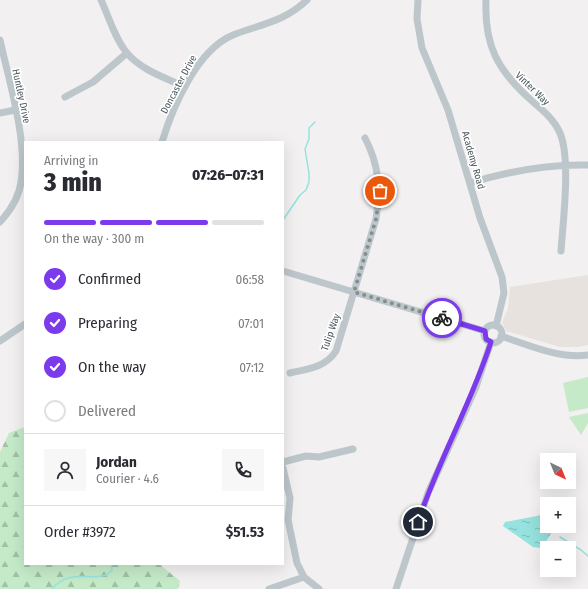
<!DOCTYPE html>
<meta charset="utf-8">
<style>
:root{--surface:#fff;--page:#f7f7f7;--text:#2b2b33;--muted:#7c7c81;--line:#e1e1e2;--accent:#7c3aed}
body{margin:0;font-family:"Fira Sans Condensed",sans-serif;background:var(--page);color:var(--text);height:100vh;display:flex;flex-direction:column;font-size:15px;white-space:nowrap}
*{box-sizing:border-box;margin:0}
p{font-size:13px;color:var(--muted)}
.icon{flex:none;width:22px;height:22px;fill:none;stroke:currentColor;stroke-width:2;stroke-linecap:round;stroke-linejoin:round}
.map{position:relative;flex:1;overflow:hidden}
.sheet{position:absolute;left:24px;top:141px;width:260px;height:424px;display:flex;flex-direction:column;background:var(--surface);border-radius:0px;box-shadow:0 4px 16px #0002}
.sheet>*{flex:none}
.needle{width:26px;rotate:137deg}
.fabs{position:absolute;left:540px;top:453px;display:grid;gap:8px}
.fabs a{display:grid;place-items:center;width:36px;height:36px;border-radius:0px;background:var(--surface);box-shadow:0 4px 16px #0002;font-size:20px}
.pin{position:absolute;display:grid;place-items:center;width:34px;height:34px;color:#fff;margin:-17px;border:2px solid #fff;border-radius:50%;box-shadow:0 1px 4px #0007}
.courier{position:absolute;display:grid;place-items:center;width:40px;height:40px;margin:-20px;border:3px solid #7c3aed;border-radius:50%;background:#fff;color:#222;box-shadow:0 1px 5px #0007}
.overview em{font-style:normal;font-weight:800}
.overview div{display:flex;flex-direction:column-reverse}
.overview{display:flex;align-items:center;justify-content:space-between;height:68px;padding:0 20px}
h1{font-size:26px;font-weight:800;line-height:30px}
.bar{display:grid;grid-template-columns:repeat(4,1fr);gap:6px 4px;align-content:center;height:48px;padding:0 20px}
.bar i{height:5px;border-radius:3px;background:var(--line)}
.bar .active{background:var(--accent)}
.bar p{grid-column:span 4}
.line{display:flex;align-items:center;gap:10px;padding:0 20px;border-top:1px solid var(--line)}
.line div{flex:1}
.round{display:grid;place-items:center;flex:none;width:42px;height:42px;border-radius:0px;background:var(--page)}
ol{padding:0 20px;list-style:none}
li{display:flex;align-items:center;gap:12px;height:44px}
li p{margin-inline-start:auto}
li .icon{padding:4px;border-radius:50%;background:var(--accent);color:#fff;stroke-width:4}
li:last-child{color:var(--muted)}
li i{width:22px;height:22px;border:2px solid var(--line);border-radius:50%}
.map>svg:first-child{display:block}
</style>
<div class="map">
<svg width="588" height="589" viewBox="0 0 588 589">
<defs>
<pattern id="forest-firs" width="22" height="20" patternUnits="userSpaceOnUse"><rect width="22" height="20" fill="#c4eac8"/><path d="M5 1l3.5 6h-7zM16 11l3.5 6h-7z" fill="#a1c0a5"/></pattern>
<pattern id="water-ripples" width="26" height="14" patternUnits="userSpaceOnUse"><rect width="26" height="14" fill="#96e2de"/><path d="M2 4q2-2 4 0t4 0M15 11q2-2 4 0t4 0" fill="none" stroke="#7cbab7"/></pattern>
</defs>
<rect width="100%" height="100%" fill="#f2f0f0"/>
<path fill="#e8e2de" d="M588,275V345L578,347H560L506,331L502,322L508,309L510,287Z"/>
<path fill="url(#forest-firs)" d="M25,427V564H159L180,581L178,589H0V452L9,433Z"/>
<path fill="#c4eac8" d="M588,377V408L569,412L563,383Z
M588,413V423L581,435L569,417Z"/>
<path fill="url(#water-ripples)" d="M547,514V526H556L543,546L540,548L533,547L503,526L505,522Z"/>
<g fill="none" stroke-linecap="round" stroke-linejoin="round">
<path stroke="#96e2de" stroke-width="1.5" d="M283,220L300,195L306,190L309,182V173L305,149L309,139V128L315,122
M560,537L581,550L588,556
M52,589C71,565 100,586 112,570L111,564"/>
<path stroke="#bdc7cb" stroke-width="7" d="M101,0C109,17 115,39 127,53C141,70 166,78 185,87
M418,0L417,19L422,48L448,110L480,218L502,277L504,293L496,326
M486,0C484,46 498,71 532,101C542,110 554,119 560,133C571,159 563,222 561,251
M0,40C9,81 28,142 21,182C19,197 10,211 0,222
M65,97L93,82L127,53
M0,113L15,110
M162,142C173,106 197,50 233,35C261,24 284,22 307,0
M470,183C509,171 547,164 588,165
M283,271L485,331
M484 334a9 9 0 1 1 18 0a9 9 0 1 1-18 0Z
M501,336C529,345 559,359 588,355
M0,341L25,324
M290,373C308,369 326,367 336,351L376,219C381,189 379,165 365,138
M283,462L306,456L319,457L353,449
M283,468L290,498L288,520L297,563L304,577L319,589
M269,589L304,577
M396,589L428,493L476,387L491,342"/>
</g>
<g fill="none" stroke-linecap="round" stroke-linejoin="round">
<path stroke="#858d8f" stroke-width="4" stroke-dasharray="0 7.2" d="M380,191L376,219L354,292L442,318"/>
<path stroke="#7c3aed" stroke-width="5" d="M418,522C438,461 471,404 491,342L486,339L485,331L442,318"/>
</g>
<g text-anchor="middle" stroke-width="3.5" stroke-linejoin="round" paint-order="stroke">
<g font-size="10" fill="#4a575b" stroke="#fff">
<text transform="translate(178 84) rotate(-62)" y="4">Doncaster Drive</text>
<text transform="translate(533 88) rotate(44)" y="4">Vinter Way</text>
<text transform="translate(22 96) rotate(78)" y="4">Huntley Drive</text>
<text transform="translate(474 160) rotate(74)" y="4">Academy Road</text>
<text transform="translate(330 332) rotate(-71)" y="4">Tulip Way</text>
</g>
</g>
</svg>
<div class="fabs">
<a><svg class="needle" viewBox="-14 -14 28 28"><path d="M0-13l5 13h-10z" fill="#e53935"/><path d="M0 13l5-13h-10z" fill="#7c7c81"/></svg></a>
<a>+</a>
<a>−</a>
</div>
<div class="pin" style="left:380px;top:191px;background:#ea580c"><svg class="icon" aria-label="bag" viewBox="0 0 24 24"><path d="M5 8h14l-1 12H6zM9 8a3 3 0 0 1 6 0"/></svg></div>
<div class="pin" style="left:418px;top:522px;background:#1f2937"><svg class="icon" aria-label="home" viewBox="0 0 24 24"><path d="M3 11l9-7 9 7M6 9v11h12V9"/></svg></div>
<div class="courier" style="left:442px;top:318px"><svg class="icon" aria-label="bike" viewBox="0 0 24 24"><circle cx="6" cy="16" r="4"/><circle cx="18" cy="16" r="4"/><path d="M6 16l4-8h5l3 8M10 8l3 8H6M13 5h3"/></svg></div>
<section class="sheet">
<div class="overview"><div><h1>3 min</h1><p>Arriving in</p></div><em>07:26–07:31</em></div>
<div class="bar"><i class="active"></i><i class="active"></i><i class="active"></i><i></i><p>On the way · 300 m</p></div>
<ol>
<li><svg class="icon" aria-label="check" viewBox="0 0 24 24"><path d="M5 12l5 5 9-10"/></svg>Confirmed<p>06:58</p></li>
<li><svg class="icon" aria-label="check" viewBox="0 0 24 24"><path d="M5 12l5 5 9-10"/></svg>Preparing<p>07:01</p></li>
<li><svg class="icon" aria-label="check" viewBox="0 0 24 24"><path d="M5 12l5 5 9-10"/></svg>On the way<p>07:12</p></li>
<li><i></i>Delivered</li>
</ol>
<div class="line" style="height:72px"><a class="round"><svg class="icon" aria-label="person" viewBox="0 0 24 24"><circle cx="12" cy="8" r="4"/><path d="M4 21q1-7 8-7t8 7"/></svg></a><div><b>Jordan</b><p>Courier · 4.6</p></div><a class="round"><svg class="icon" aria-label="phone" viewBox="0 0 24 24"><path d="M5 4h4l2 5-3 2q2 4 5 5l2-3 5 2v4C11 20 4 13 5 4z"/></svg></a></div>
<div class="line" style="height:52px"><div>Order #3972</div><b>$51.53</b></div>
</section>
</div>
